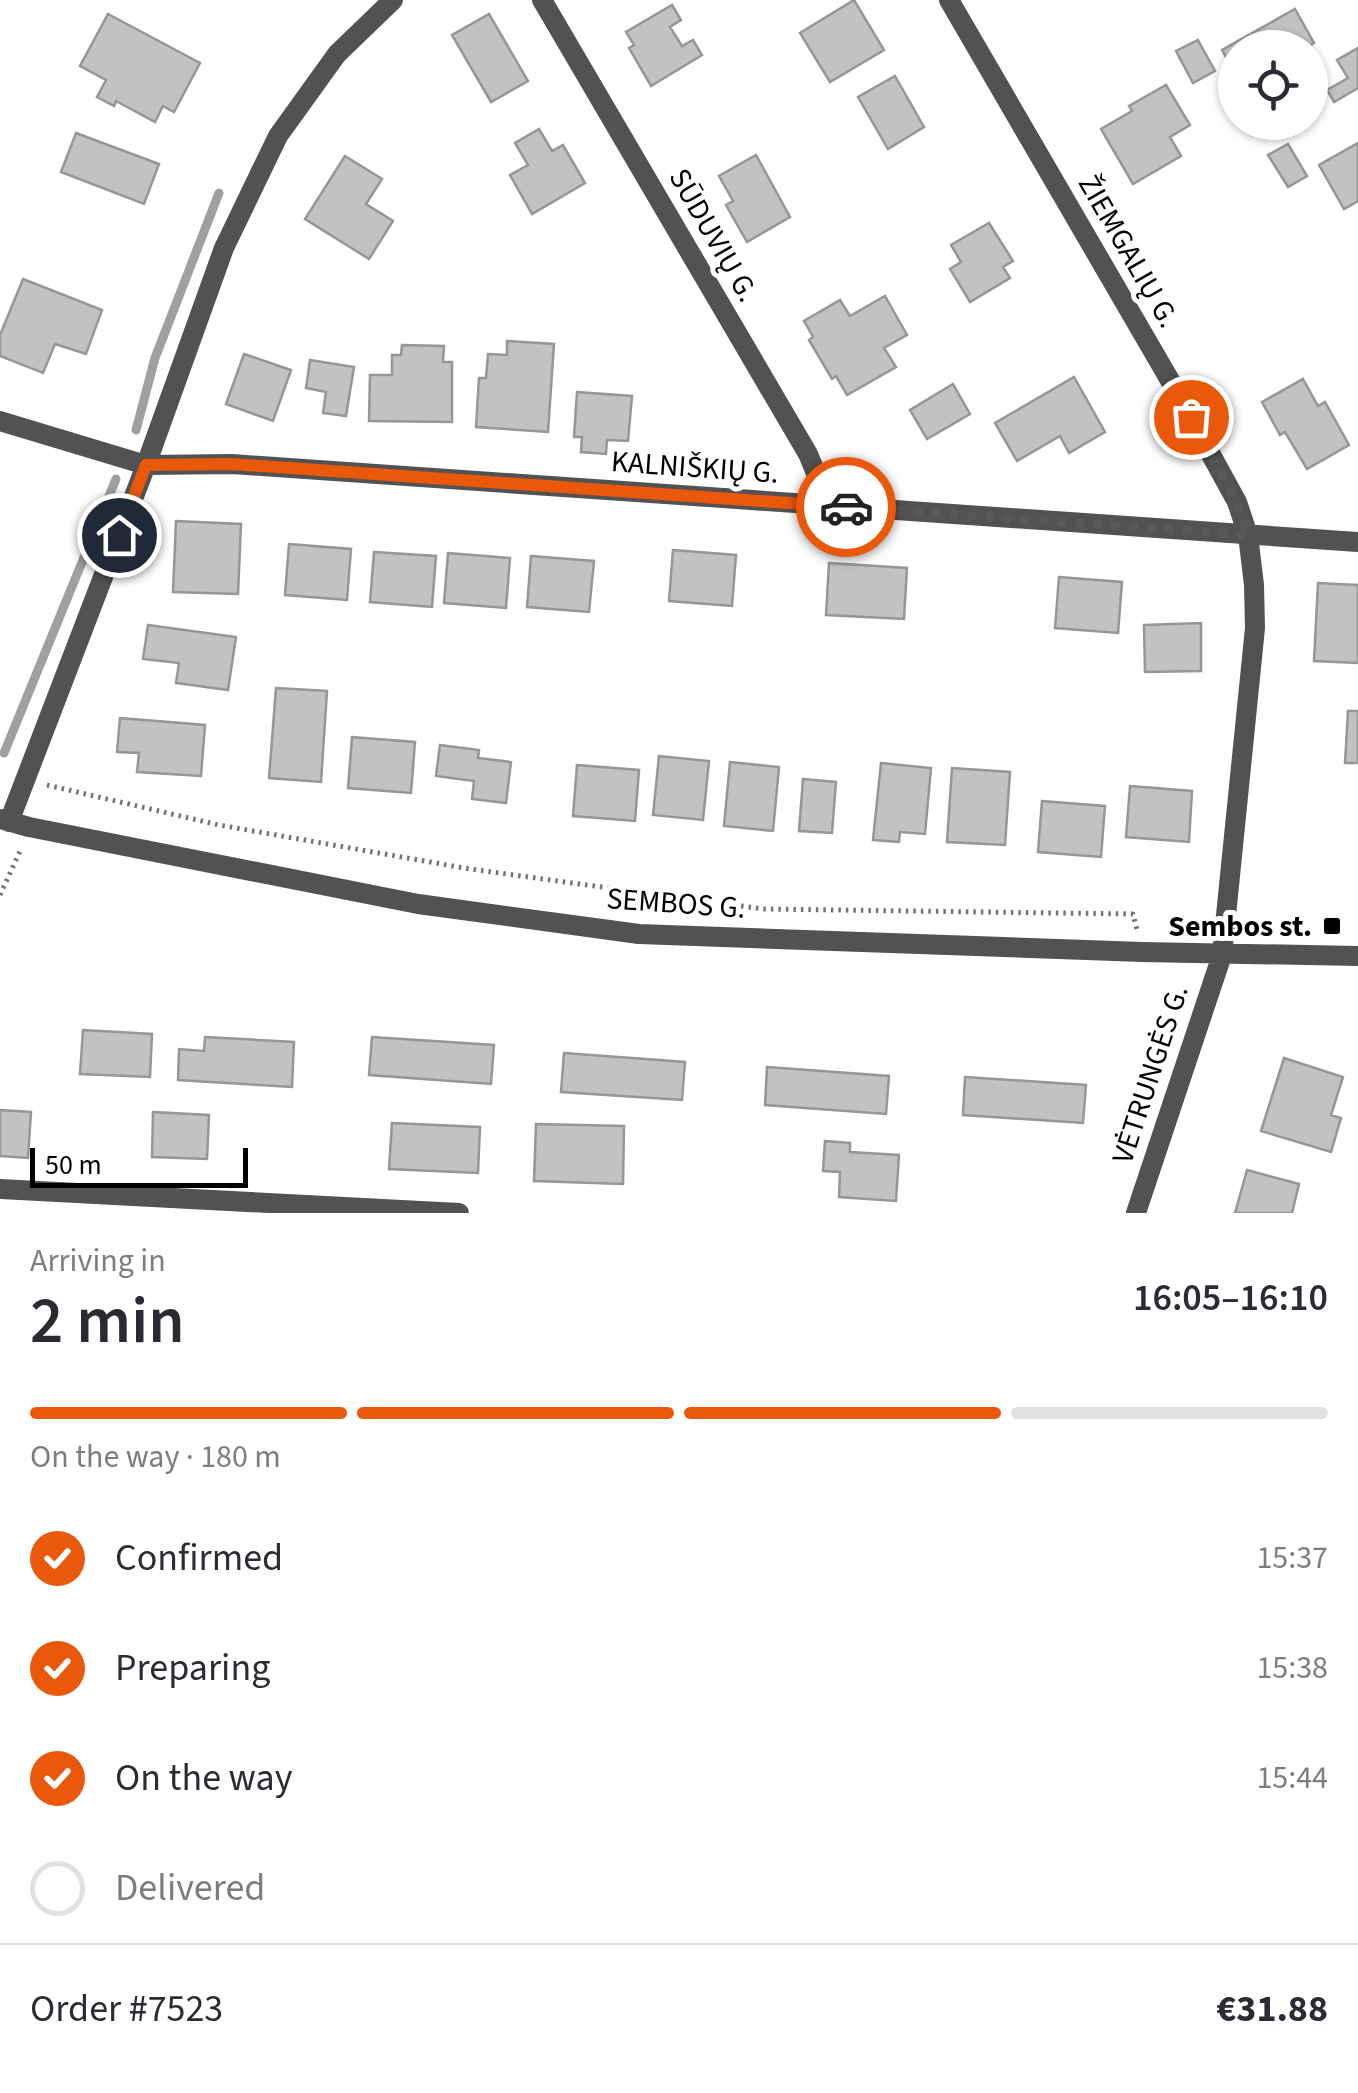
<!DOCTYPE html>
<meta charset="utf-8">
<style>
:root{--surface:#fff;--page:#f2f2f3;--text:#2b2b33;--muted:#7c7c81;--line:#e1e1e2;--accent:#ea580c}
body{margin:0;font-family:"Source Sans 3",sans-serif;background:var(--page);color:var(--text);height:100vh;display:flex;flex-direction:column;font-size:38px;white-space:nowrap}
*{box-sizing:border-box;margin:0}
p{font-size:32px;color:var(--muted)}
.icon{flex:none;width:55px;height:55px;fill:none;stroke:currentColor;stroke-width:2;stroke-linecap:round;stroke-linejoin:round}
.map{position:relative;height:1213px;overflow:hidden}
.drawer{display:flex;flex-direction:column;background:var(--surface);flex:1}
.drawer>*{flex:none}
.buttons{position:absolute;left:1218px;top:30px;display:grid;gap:20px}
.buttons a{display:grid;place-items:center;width:110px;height:110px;border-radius:50%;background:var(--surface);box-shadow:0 2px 8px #0004;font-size:50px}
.scale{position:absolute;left:30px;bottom:25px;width:218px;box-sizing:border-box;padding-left:10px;border:5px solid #000;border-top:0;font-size:28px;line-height:35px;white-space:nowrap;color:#000;-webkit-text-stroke:8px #fff;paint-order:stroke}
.pin{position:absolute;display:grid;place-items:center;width:85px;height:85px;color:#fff;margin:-42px;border:5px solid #fff;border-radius:50%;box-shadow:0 2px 10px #0007}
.courier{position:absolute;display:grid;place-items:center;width:100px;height:100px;margin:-50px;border:8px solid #ea580c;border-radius:50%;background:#fff;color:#222;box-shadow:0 2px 12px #0007}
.headline em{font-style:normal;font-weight:600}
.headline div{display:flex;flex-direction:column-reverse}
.headline{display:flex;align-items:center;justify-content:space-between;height:170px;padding:0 30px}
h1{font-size:65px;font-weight:600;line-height:75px}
.bar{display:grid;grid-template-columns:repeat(4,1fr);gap:15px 10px;align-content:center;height:120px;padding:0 30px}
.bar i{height:12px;border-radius:8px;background:var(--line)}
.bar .current{background:var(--accent)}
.bar p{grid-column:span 4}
.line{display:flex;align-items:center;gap:25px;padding:0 30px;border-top:2px solid var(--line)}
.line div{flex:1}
ol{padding:0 30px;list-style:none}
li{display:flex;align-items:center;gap:30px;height:110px}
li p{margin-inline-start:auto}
li .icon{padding:10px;border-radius:50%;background:var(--accent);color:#fff;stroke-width:4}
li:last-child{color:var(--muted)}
li i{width:55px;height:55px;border:5px solid var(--line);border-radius:50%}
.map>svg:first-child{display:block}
</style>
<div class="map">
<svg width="1358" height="1213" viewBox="0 0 1358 1213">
<rect width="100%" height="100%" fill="#fff"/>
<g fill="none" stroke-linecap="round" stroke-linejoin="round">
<path stroke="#a0a0a0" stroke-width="9" d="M136,430L155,358L219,193
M4,753L116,479"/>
</g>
<path fill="#c2c2c2" stroke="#969696" stroke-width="2.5" d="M854,0L884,50L830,82L800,33Z
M672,5L681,20L670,27L682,46L693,40L702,55L651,86L629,48L634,45L626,32Z
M1295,9L1314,43L1307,48H1235V73L1222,50Z
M108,14L200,63L174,112L163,106L155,122L116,101L114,106L97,97L106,80L80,66Z
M489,14L528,81L491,102L452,35Z
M1198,40L1215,71L1193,83L1176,51Z
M1358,48V88L1334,102L1327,90L1348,78L1337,60Z
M895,76L924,127L888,149L858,97Z
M1166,85L1190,125L1170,137L1181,156L1133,184L1101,129L1132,111L1129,106Z
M539,129L552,151L563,145L585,183L532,214L510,175L528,165L515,143Z
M76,133L159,164L144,204L61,172Z
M1358,143V201L1344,209L1319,165Z
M1288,144L1307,176L1288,187L1268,155Z
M756,155L790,217L747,242L726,205L733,201L719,176Z
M345,156L382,179L366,204L393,221L369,259L305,219Z
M989,223L1013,261L1003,267L1010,278L970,302L950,269L961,262L951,245Z
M23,279L102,310L86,354L55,344L43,373L0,356V335Z
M885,296L907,335L884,348L896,367L847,395L836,376L832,379L809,340L813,337L804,321L840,300L850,316Z
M507,341L554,344L548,432L476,427L479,378H486L488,354L507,355Z
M402,345L444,346L443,362H452V422L369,421L370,375H392V355H401Z
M244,354L291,370L273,421L226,404Z
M310,360L354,367L346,416L323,413L326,392L306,388Z
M1074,377L1105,432L1069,453L1060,436L1017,461L995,423Z
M1303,379L1318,406L1325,402L1349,445L1307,469L1285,432L1280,435L1262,402Z
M953,384L970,414L927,439L910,410Z
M577,392L632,396L628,441L607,440L606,454L581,452L582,437H574Z
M176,521L241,524L238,594L173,592Z
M289,544L351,549L347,600L285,595Z
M673,550L736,555L732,606L669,601Z
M374,552L436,556L432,607L370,602Z
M448,553L510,558L506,608L444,603Z
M531,556L594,561L589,612L527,607Z
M829,563L907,568L904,619L826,615Z
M1059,577L1122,582L1118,633L1055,628Z
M1318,583L1358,585V663L1314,661Z
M1201,623V671L1145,672L1144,625Z
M148,625L236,637L228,690L176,683L179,663L143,659Z
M276,688L327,691L321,782L269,778Z
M1348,711H1358V763H1345Z
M120,718L205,725L201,776L137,772L139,753L117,752Z
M352,737L415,742L411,793L348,788Z
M440,745L479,750L478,758L511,762L506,803L472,799L474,781L436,776Z
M659,756L709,761L703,820L653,815Z
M730,762L779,767L773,831L724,826Z
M881,763L931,768L925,834L900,832L899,842L873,840Z
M577,765L639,770L635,821L573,816Z
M952,768L1010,772L1005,845L947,842Z
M803,779L836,782L832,833L799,831Z
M1130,786L1192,791L1189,842L1126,837Z
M1042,801L1105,806L1101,857L1038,852Z
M83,1030L152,1034L150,1077L80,1074Z
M205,1037L294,1042L292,1087L178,1080L179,1049L204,1051Z
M372,1037L494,1045L491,1084L369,1075Z
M564,1053L685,1062L682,1100L561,1092Z
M1284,1058L1343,1077L1331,1115L1341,1118L1331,1152L1261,1131Z
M767,1067L889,1076L886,1114L765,1105Z
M965,1077L1086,1085L1083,1123L963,1115Z
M0,1110L31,1112L28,1158L0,1156Z
M153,1112L209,1115L207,1159L152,1157Z
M392,1123L480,1127L478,1173L389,1169Z
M536,1124L624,1126L623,1184L534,1181Z
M825,1141L850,1143V1152L899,1155L896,1201L839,1197L840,1172L823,1171Z
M1247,1170L1299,1184L1292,1213H1235Z"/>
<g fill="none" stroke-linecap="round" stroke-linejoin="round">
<path stroke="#747474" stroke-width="5" stroke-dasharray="2.5 5" stroke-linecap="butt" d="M47,785L219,825L470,869L763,909L1133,914L1137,930
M0,895L21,849"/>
<path stroke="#525252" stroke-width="20" d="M542,0L808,454L818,478V505
M949,0L1175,389L1237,502L1248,535L1254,585L1255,628L1222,955L1136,1213
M0,421L146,465L224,248L278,136L337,54L393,0
M0,819L29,827L418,904L639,934L1142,952L1358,956
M9,822L146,465L232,464L1358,542
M0,1189L459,1213"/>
</g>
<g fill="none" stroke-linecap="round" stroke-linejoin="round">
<path stroke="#595959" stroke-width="10" stroke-dasharray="0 18" d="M846,507L1248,535L1237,502L1191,417"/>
<path stroke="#ea580c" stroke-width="12" d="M119,535L146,465L232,464L846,507"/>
</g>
<rect fill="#000" stroke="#fff" stroke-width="4" x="1322" y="916" width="20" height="20" rx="5"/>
<g text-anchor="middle" stroke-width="10" stroke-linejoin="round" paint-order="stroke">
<g font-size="30" fill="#000" stroke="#fff">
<text transform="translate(714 235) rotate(60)" y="10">SŪDUVIŲ G.</text>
<text transform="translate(1129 251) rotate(60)" y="10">ŽIEMGALIŲ G.</text>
<text transform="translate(695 467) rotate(4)" y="10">KALNIŠKIŲ G.</text>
<text transform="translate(676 903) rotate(4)" y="10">SEMBOS G.</text>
<text transform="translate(1150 1074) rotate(-72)" y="10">VĖTRUNGĖS G.</text>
</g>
<g font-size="30" font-weight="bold" fill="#000" stroke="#fff" text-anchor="end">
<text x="1312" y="936">Sembos st.</text>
</g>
</g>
</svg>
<div class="buttons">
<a><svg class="icon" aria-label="locate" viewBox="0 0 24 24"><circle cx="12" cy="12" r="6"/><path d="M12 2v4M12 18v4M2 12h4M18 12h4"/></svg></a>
</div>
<div class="scale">50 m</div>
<div class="pin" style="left:1191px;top:417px;background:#ea580c"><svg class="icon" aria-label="bag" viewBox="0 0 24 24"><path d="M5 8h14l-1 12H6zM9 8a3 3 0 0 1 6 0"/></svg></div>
<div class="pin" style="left:119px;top:535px;background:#1f2937"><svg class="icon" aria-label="home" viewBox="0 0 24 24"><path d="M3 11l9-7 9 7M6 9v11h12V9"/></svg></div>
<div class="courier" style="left:846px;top:507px"><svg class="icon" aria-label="car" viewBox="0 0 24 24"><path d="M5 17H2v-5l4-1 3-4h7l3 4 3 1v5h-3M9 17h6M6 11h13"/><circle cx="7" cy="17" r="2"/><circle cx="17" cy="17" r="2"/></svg></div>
</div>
<section class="drawer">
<div class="headline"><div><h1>2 min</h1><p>Arriving in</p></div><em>16:05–16:10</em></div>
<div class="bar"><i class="current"></i><i class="current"></i><i class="current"></i><i></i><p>On the way · 180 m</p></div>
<ol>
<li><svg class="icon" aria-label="check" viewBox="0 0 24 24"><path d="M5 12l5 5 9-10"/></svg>Confirmed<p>15:37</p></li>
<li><svg class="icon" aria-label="check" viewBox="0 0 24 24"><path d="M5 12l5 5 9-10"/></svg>Preparing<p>15:38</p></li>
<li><svg class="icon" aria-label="check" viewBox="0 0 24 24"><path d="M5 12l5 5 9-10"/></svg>On the way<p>15:44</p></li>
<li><i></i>Delivered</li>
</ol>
<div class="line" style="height:130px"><div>Order #7523</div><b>€31.88</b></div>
</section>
